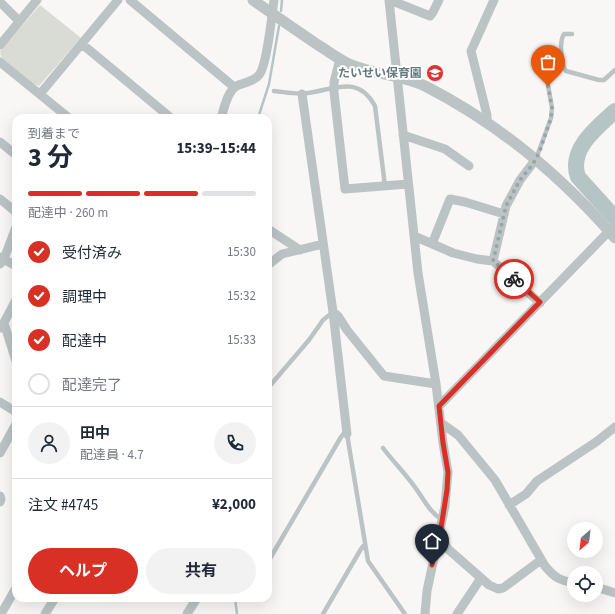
<!DOCTYPE html>
<html lang="ja">
<meta charset="utf-8">
<style>
:root{--surface:#fff;--page:#f2f2f3;--text:#1f2937;--muted:#747a83;--line:#e0e1e3;--accent:#d93025}
body{margin:0;font-family:"Source Sans 3","Noto Sans JP",sans-serif;background:var(--page);color:var(--text);height:100vh;display:flex;flex-direction:column;font-size:15px;white-space:nowrap}
*{box-sizing:border-box;margin:0}
p{font-size:13px;color:var(--muted)}
.icon{flex:none;width:22px;height:22px;fill:none;stroke:currentColor;stroke-width:2;stroke-linecap:round;stroke-linejoin:round}
.map{position:relative;flex:1;overflow:hidden}
.drawer{position:absolute;left:12px;top:114px;width:260px;height:488px;display:flex;flex-direction:column;background:var(--surface);border-radius:12px;box-shadow:0 4px 16px #0002}
.drawer>*{flex:none}
.needle{width:26px;rotate:208deg}
.buttons{position:absolute;left:567px;top:522px;display:grid;gap:8px}
.buttons a{display:grid;place-items:center;width:36px;height:36px;border-radius:50%;background:var(--surface);box-shadow:0 4px 16px #0002;font-size:20px}
.pin{position:absolute;display:grid;place-items:center;width:34px;height:34px;color:#fff;margin:-41px -17px;border-radius:50% 50% 50% 0;rotate:-45deg;box-shadow:0 0 4px #0007}
.pin .icon{rotate:45deg}
.courier{position:absolute;display:grid;place-items:center;width:40px;height:40px;margin:-20px;border:3px solid #d93025;border-radius:50%;background:#fff;color:#222;box-shadow:0 1px 5px #0007}
.overview em{font-style:normal;font-weight:700}
.overview div{display:flex;flex-direction:column-reverse}
.overview{display:flex;align-items:center;justify-content:space-between;height:68px;padding:0 16px}
h1{font-size:26px;font-weight:700;line-height:30px}
.bar{display:grid;grid-template-columns:repeat(4,1fr);gap:6px 4px;align-content:center;height:48px;padding:0 16px}
.bar i{height:5px;border-radius:3px;background:var(--line)}
.bar .on{background:var(--accent)}
.bar p{grid-column:span 4}
.line{display:flex;align-items:center;gap:10px;padding:0 16px;border-top:1px solid var(--line)}
.line div{flex:1}
.round{display:grid;place-items:center;flex:none;width:42px;height:42px;border-radius:21px;background:var(--page)}
ol{padding:0 16px;list-style:none}
li{display:flex;align-items:center;gap:12px;height:44px}
li p{margin-inline-start:auto}
li .icon{padding:4px;border-radius:50%;background:var(--accent);color:#fff;stroke-width:4}
li:last-child{color:var(--muted)}
li i{width:22px;height:22px;border:2px solid var(--line);border-radius:50%}
.cta{display:flex;gap:8px;margin-top:auto;padding:8px 16px}
.cta a{flex:1;height:46px;border-radius:24px;background:var(--accent);color:#fff;font-size:16px;font-weight:700;line-height:46px;text-align:center}
.cta a+a{background:var(--page);color:var(--text)}
.map>svg:first-child{display:block}
</style>
<div class="map">
<svg width="615" height="614" viewBox="0 0 615 614">
<rect width="100%" height="100%" fill="#f8f7f5"/>
<path fill="#d9dcd4" d="M40,5L81,38L39,86L34,84L1,57L0,51Z"/>
<g fill="none" stroke-linecap="round" stroke-linejoin="round">
<path stroke="#b5c5c6" stroke-width="2.5" d="M281,11L282,0
M258,118L269,84L279,26
M235,598L237,614"/>
<path stroke="#b5c5c6" stroke-width="16" d="M615,111C597,127 568,150 578,177L615,218"/>
<path stroke="#bcc3c4" stroke-width="4.5" d="M572,34H564C559,41 561,65 566,71L599,80H604L615,70
M274,91C285,92 297,95 308,93C336,89 358,75 375,106L385,186
M536,159L551,118L552,108L545,68L548,66L563,65
M268,388L309,340L323,320L333,312
M347,434L368,561L405,614
M383,448C392,460 402,470 411,482C422,495 427,510 442,520
M268,562L341,437L346,431
M244,599L245,598
M323,614L361,549L365,544"/>
<path stroke="#bcc3c4" stroke-width="9" d="M130,0L234,87
M389,0L418,273L436,384L443,443L448,472L445,506L427,591L425,614
M0,2L19,21
M389,2H395L430,16L433,12L439,0
M82,44L171,118
M0,45L37,0
M340,59L334,82V92L345,189L408,184
M0,62L69,118
M40,94L118,0
M302,94L333,312L347,434
M221,118C224,109 227,93 235,87C242,82 253,83 259,75C267,66 272,14 274,0
M487,123V115L471,51L494,0
M403,135L445,149L469,166
M0,142L16,155
M0,199L16,212
M268,229L300,250
M414,236L453,253L477,259L493,261L540,303
M432,244L450,199L465,202L504,214
M0,257L16,266
M493,261L506,206L520,180L536,159
M0,264L4,259L16,227
M268,265L282,254L323,244
M333,312L338,316L347,330L384,376L436,384
M4,323L16,361
M1,328L16,300
M0,402L16,412
M439,406L615,225
M441,423L458,435L495,480L545,566C555,578 559,580 574,583
M0,453L16,424
M0,496L1,499L0,502
M509,505L526,494L537,481L596,442L615,427
M440,534L448,549L489,585L498,589L503,588L541,560
M596,587L615,593
M1,614L16,588
M45,614L55,598
M187,614L197,598
M457,614L481,578"/>
<path stroke="#bcc3c4" stroke-width="11" d="M253,0C274,15 296,30 318,45C328,51 338,59 349,64C374,75 402,74 427,87C499,124 562,177 615,238"/>
</g>
<g fill="none" stroke-linecap="round" stroke-linejoin="round">
<path stroke="#98a5a8" stroke-width="4" stroke-dasharray="0 7.2" d="M514,279L493,261L506,206L520,180L533,164L539,153L551,118L552,108L548,86"/>
<path stroke="#d93025" stroke-width="5" d="M432,565L440,534L447,490L448,472L443,443L439,406L540,302L514,279"/>
</g>
<defs>
<g id="school-disc" transform="scale(0.9)"><circle r="9.5" fill="#d93634" stroke="#fff"/><path d="M0-5L7-2L0 1L-7-2ZM-4 1L0 2.5L4 1V4Q0 6-4 4Z" fill="#fff"/></g>
</defs>
<g fill-rule="evenodd">
<use href="#school-disc" x="435" y="73"/>
</g>
<g text-anchor="middle" stroke-width="4" stroke-linejoin="round" paint-order="stroke">
<g font-size="12" font-weight="bold" fill="#64797e" stroke="#fff" text-anchor="end">
<text x="422" y="77">たいせい保育園</text>
</g>
</g>
</svg>
<div class="buttons">
<a><svg class="needle" viewBox="-14 -14 28 28"><path d="M0-13l5 13h-10z" fill="#e53935"/><path d="M0 13l5-13h-10z" fill="#747a83"/></svg></a>
<a><svg class="icon" aria-label="locate" viewBox="0 0 24 24"><circle cx="12" cy="12" r="6"/><path d="M12 2v4M12 18v4M2 12h4M18 12h4"/></svg></a>
</div>
<div class="pin" style="left:548px;top:86px;background:#ea580c"><svg class="icon" aria-label="bag" viewBox="0 0 24 24"><path d="M5 8h14l-1 12H6zM9 8a3 3 0 0 1 6 0"/></svg></div>
<div class="pin" style="left:432px;top:565px;background:#1f2937"><svg class="icon" aria-label="home" viewBox="0 0 24 24"><path d="M3 11l9-7 9 7M6 9v11h12V9"/></svg></div>
<div class="courier" style="left:514px;top:279px"><svg class="icon" aria-label="bike" viewBox="0 0 24 24"><circle cx="6" cy="16" r="4"/><circle cx="18" cy="16" r="4"/><path d="M6 16l4-8h5l3 8M10 8l3 8H6M13 5h3"/></svg></div>
<section class="drawer">
<div class="overview"><div><h1>3 分</h1><p>到着まで</p></div><em>15:39–15:44</em></div>
<div class="bar"><i class="on"></i><i class="on"></i><i class="on"></i><i></i><p>配達中 · 260 m</p></div>
<ol>
<li><svg class="icon" aria-label="check" viewBox="0 0 24 24"><path d="M5 12l5 5 9-10"/></svg>受付済み<p>15:30</p></li>
<li><svg class="icon" aria-label="check" viewBox="0 0 24 24"><path d="M5 12l5 5 9-10"/></svg>調理中<p>15:32</p></li>
<li><svg class="icon" aria-label="check" viewBox="0 0 24 24"><path d="M5 12l5 5 9-10"/></svg>配達中<p>15:33</p></li>
<li><i></i>配達完了</li>
</ol>
<div class="line" style="height:72px"><a class="round"><svg class="icon" aria-label="person" viewBox="0 0 24 24"><circle cx="12" cy="8" r="4"/><path d="M4 21q1-7 8-7t8 7"/></svg></a><div><b>田中</b><p>配達員 · 4.7</p></div><a class="round"><svg class="icon" aria-label="phone" viewBox="0 0 24 24"><path d="M5 4h4l2 5-3 2q2 4 5 5l2-3 5 2v4C11 20 4 13 5 4z"/></svg></a></div>
<div class="line" style="height:52px"><div>注文 #4745</div><b>¥2,000</b></div>
<div class="cta"><a>ヘルプ</a><a>共有</a></div>
</section>
</div>
